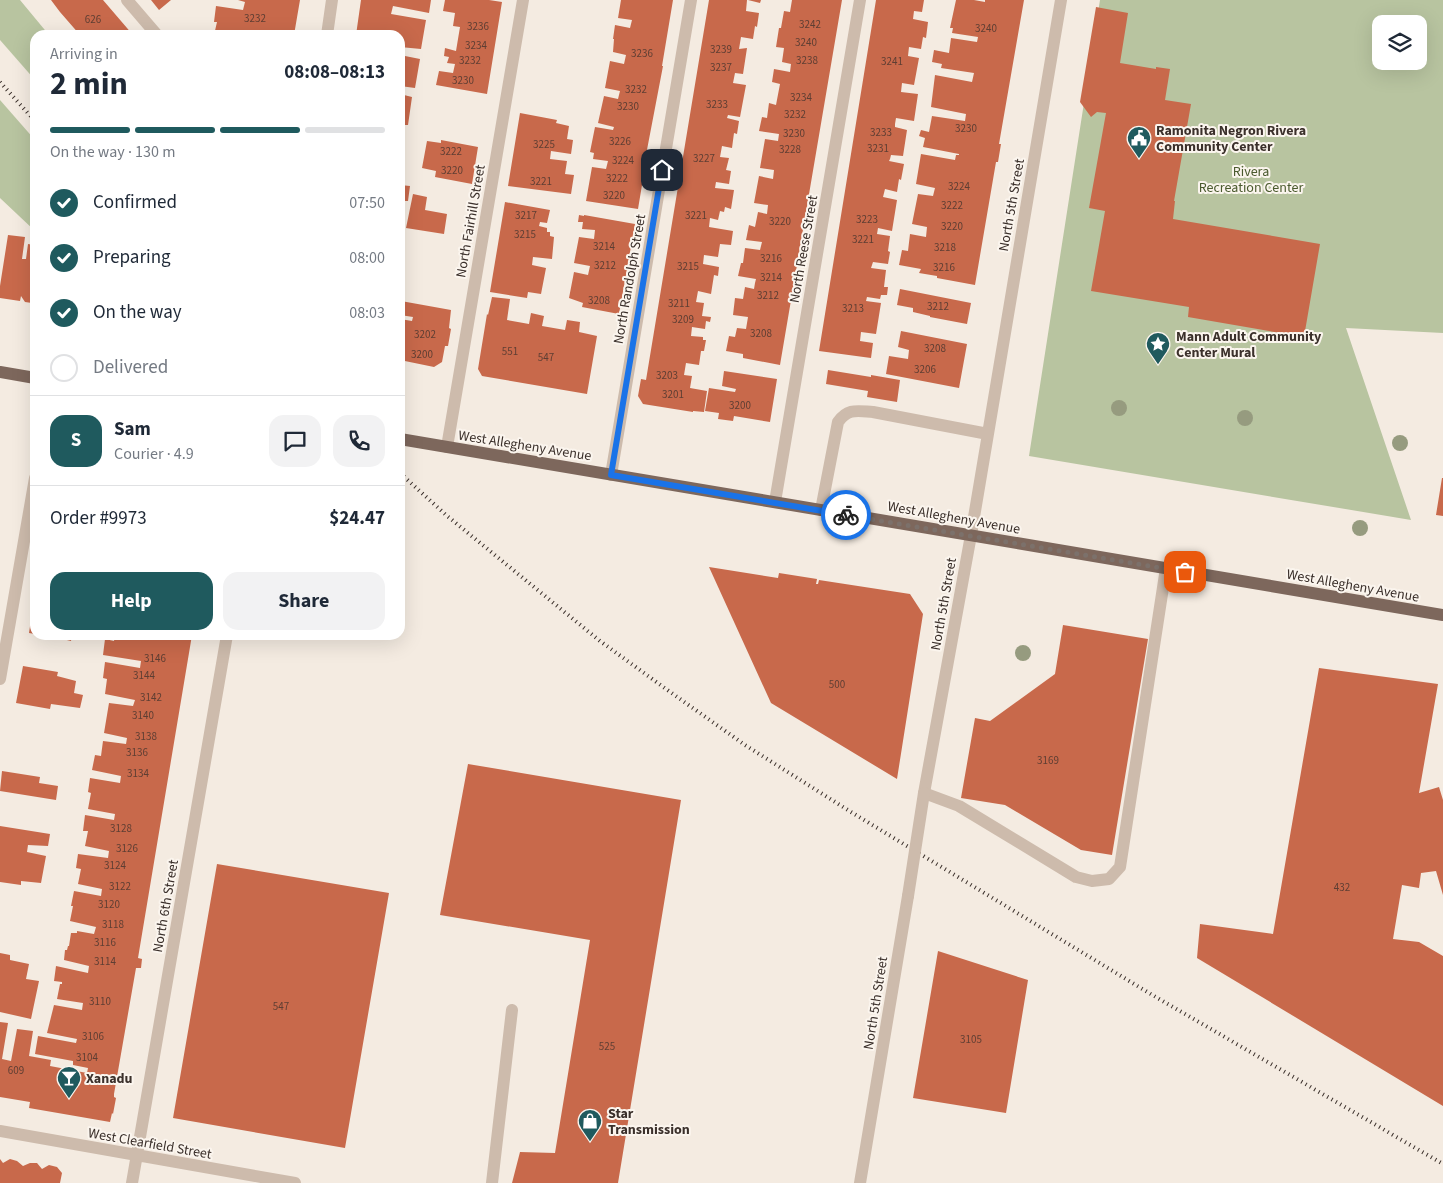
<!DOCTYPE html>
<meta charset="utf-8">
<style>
:root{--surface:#fff;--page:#f2f2f3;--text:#1f2937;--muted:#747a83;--line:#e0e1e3;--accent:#1f5a5e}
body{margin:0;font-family:"Source Sans 3",sans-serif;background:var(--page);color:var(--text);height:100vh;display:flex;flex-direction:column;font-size:19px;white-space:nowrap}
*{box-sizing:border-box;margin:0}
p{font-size:16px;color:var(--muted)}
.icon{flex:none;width:28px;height:28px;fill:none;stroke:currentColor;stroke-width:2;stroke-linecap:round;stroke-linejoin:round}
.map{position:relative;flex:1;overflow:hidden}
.sheet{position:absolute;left:30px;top:30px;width:375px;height:610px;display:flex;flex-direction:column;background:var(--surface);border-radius:15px;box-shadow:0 5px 20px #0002}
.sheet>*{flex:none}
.fabs{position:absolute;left:1372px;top:15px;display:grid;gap:10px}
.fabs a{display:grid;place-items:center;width:55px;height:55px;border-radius:10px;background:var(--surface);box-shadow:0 5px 20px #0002;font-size:25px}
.pin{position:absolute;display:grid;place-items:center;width:42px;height:42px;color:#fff;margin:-21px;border-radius:10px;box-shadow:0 2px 8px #0006}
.courier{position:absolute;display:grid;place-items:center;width:50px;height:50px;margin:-25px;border:4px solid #1a73e8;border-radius:50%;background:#fff;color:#222;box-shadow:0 1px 6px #0007}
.head em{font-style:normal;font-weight:700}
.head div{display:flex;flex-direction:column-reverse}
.head{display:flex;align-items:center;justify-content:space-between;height:85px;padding:0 20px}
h1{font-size:32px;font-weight:700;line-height:38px}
.bar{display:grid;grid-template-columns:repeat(4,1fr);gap:8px 5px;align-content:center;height:60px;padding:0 20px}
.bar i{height:6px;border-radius:4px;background:var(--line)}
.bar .selected{background:var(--accent)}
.bar p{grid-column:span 4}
.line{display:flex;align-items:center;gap:12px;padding:0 20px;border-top:1px solid var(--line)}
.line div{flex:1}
.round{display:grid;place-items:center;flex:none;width:52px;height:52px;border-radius:15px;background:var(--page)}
ol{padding:0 20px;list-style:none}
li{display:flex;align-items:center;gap:15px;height:55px}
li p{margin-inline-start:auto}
li .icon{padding:5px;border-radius:50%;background:var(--accent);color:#fff;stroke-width:4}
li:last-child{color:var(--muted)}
li i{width:28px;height:28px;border:2px solid var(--line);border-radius:50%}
.cta{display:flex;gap:10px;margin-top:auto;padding:10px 20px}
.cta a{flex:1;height:58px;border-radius:15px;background:var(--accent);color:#fff;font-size:20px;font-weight:700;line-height:58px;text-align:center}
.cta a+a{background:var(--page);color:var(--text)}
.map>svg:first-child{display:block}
</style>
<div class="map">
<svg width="1443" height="1183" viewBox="0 0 1443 1183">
<rect width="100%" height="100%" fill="#f4ebe1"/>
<path fill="#b8c4a0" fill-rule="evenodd" d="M0,0H20L49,35H35V80L0,40Z
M1100,0H1443V333L1346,328L1411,520L1029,456ZM1381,24H1419V61H1381Z
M0,100L35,140V231L0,198Z"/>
<path fill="#c8694b" d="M51,0H103L133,35H80L60,12Z
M151,0H171L159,10Z
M238,0H300L294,35H214L217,22H214L216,6L243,10L245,2Z
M361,0H431L429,13L393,6L391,14L426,20L421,49L400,47V35H356Z
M445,0H489L502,2L487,94L436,85L439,71L453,73L455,64L447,63L449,57L444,56L445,48L456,51L460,27L453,26L455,13L443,11Z
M621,0H673L662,66H663L646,155H647L638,209L586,201L592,167L606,169L608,161L593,159L594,153L590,152L595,127L613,130L614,127L598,123L604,96L618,99L620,91L605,88L610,61L624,64L626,55L613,52L614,39H613L615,25L630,28L632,20L618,18Z
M709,0H747L746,11L759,13L757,27L755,26L753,39L741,37L739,49L747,48L743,74L735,73L733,83L746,85L740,117L728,115L727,118L739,121L737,134L734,133L732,148L722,146L720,157L729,158L726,170L731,171L729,184L716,182L715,188L734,190L731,209L725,207L724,212L720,211L718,220L710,218L709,227L733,231L731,245L720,244L718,257L704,255L703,264L719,267L718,276L714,275L711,294L698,291L696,302L704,303L702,316L711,317L710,322L706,321L705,329L692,327L691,336L703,337V340H706L704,351H701L699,365L686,363L684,375L692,376L690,388L707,391L704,412L693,411V412L643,404L638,396L641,379L646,380Z
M748,0H761L760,3Z
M792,0H842L780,365L743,358V354L726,351L729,336L735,337L737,328L746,329L748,317L733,315L735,298L743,299L745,287L754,289L755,283L756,279L738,276L741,263H743L745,248L760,250L762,242L746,240L749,225L755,227L758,212L767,214L768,205L754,203L759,176L773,179L774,170L760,168L765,139L778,141L779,134L759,131L762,117L767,118L769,103L776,105L780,84L772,82L774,69L790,72L791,64L782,62L784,48L776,47L779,28H781L784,11L790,12Z
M876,0H924L922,12L914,11L913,19L928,22L926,38L923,37L921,49L909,47L908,56L919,58L914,85L902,83L901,92L918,94L914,121L896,118L895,124V127L907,130L903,156L891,155L890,159L889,161L904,164L901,180L899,179L897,192L885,189L883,197L897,200L892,231L878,228L877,234L890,236L888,251L890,252L888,264L873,262L871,268L886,270L884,287H888L887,295H881L880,299L867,297L866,301L881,303L876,334L861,332L860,341L873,343L871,358L819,351Z
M956,0H974L985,2V0H1024L999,144H1001L998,162H996L975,285L937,278V276L919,273L921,269L899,265L902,250L908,251L910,234L926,237L927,227L912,224L918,194L933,196L935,188L916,184L921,154L955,160L956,155H959V154L923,147L925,138L919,136L921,130L929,132L932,116L965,121L966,114L931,107L935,75L972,82L974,73L941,68L942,64L932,62L934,50L949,53L951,38L977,42L978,37L952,33L953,28H950Z
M1096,7L1128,13L1120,63L1156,69V67L1170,69L1165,100L1191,104L1174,201H1175L1173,219L1320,244L1304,337L1188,317L1189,307L1091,291L1105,211L1089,208L1106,113L1097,112L1091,117L1080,102Z
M400,55L420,59L415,88L400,86Z
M400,94L412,97L408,125H400Z
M520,113L557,120L556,123L569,126L567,139L573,140L571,154L551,151L550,159L567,161L565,174L574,175L571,194L508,186Z
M441,140L478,147L472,184L435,177L436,171L422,168L427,141L441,143Z
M400,185L410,186L408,201H400Z
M413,194L427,197L425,210L447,214L444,234L406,228Z
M505,202L550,210L547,223L540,222L539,226L547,228V232H550V236L554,237L552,259L533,257L532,265L546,268L541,294L528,292L527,298L490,292Z
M579,215L584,216V215L635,224L619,314L582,307L583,303L569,298L574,272L588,275L590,266L574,263L579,237L594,239L595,230L582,229L583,222H578Z
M8,235L25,237L22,259H26L28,244L34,245L35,246V302L32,303L25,302L21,296L20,301L0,298V286Z
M900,289L971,303L967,324L930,317V316L913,312V308L897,305Z
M492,297L510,299L507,320L529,324L531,313L544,316L542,326L565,330L567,320L580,322L579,332L597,336L587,394L482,376L478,369L487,314L488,315Z
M401,301L451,310L449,328L451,329L448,346H445L442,362L434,367L400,360V319L412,321L413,317L400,315Z
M901,331L967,344L959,388L886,374L889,356L908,359L909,350L898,347Z
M828,370L871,377V375L900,380L897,402L867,397L868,391L826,384Z
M724,371L777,379L770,422L734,416L733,421L718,419L719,413L705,411L709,388L735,392L736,389L722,386Z
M1442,478H1443V516L1436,515Z
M709,567L778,578L779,573L817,579L816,584H818L819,580L910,594L923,614L897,779L771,703Z
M32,613L35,614V634L29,633Z
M1063,625L1148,639L1112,855L1081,850L1005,805L961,798L975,718L990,721L1055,674Z
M46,635H72L71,641Z
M73,635H86L85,638Z
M115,635H192L138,958L142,959L141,968H136L114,1094V1097L116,1098L113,1114L112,1113L110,1122L29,1108L30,1102L0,1097V1022L8,1023L2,1059L11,1061L17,1029L33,1031L29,1056L51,1060L50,1066L87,1073L88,1068L73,1065V1061L35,1054L38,1036L76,1043L77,1039L47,1033L54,1005L82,1010L83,1003L57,999L60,984H62V982L54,981L56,966L88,973L89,966L64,960L65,950H67L68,946H69L71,933H77V931L94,934L96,927L70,921L73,906H71L74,891L101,896L102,889L78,884L81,869L76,868L78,854L108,858L109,851L85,846L88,831H83L85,815L114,820L115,814L88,809L91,793L88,792L90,778L120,783L121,776L92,770L95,755L101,756L103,741L126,744L127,738L104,733L109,703L133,706L135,700L105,694L107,679L103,678L105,662L140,668L141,661L103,655L105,639L114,641Z
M23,666L58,672L57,676L76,681L74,693L83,695L80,708L51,704L50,709L16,703Z
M1319,668L1438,684L1419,793L1439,787L1443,800V895L1436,871L1421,873L1419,888L1402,885L1393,939L1419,942L1443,956V1106L1197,958L1200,924L1273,934Z
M468,764L681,800L618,1183H512L520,1152L555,1153L590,940L440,915Z
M2,771L40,777L39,783L58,786L56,800L0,791Z
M0,826L50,834L48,846L28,845L27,852L46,856L41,883L21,881V885L0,882Z
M217,864L389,893L345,1148L173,1118Z
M938,951L1028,980L1006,1113L913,1098Z
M0,953L10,955V960L29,964L26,979L39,981L31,1019L0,1012Z
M0,1159L3,1163L10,1159L17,1161L23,1166L30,1163H37L42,1169L49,1165L57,1167L62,1173L60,1183H0Z"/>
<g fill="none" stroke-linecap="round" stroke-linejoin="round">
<path stroke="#cdbbac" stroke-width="12" d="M127,0L157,35
M1061,0L971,535L924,793L959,806L1076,877L1092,881L1109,879L1120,867L1166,568
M327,35L332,0
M447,447L523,0
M611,475L691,0
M775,502L860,0
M821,510L838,422C848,408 857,411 873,412L988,434
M0,679L35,478
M0,1131L295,1183
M132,1183L227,635
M492,1183L512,1010
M860,1183L908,896"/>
<path stroke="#7d675c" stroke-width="12" d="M0,372L35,378
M400,439L1443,615"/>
<path stroke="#3b302b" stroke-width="4" stroke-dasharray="1 4" stroke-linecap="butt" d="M0,82L35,121
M400,473L446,515L600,641L666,689L745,745L851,812L1149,993L1443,1164"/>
<path stroke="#cdbbac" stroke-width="12" d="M908,896L924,793"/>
</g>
<g fill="#969b7f">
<circle cx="1119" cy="408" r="8"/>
<circle cx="1245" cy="418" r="8"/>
<circle cx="1400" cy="443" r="8"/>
<circle cx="1360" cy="528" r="8"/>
<circle cx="1023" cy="653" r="8"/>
</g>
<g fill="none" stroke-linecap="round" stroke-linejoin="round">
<path stroke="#7c716b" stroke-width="5" stroke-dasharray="0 9" d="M846,515L1185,572"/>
<path stroke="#1a73e8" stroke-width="6" d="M662,170L611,475L846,515"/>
</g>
<defs>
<g id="civic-pin" transform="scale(1.25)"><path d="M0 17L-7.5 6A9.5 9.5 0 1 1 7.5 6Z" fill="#1f5a5e" stroke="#fbf5ee"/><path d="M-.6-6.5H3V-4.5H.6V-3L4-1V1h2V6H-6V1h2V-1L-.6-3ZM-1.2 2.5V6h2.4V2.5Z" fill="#fff"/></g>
<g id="sight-pin" transform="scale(1.25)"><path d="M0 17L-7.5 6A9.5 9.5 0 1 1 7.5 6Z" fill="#1f5a5e" stroke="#fbf5ee"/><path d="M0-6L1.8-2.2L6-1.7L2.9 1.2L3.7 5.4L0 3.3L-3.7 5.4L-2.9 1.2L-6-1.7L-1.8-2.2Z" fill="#fff"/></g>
<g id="bar-pin" transform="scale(1.25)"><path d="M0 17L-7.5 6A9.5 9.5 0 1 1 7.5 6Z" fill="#1f5a5e" stroke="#fbf5ee"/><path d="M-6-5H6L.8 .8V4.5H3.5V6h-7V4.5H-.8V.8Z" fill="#fff"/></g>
<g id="shop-pin" transform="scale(1.25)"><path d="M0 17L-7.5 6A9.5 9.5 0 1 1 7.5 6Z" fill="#1f5a5e" stroke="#fbf5ee"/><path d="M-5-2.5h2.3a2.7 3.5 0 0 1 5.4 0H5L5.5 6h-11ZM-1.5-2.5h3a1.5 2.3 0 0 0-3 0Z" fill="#fff"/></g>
</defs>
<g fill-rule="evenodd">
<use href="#civic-pin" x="1139" y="138"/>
<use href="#sight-pin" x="1158" y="344"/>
<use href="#bar-pin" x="69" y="1078"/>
<use href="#shop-pin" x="590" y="1121"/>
</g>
<g text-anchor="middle" stroke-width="4" stroke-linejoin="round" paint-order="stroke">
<g font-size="11" fill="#5e3e33">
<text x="255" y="22">3232</text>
<text x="93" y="23">626</text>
<text x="810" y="28">3242</text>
<text x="478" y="30">3236</text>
<text x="986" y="32">3240</text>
<text x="806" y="46">3240</text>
<text x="476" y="49">3234</text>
<text x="721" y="53">3239</text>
<text x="642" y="57">3236</text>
<text x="470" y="64">3232</text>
<text x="807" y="64">3238</text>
<text x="892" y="65">3241</text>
<text x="721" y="71">3237</text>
<text x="463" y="84">3230</text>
<text x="636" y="93">3232</text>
<text x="801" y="101">3234</text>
<text x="717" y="108">3233</text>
<text x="628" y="110">3230</text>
<text x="795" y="118">3232</text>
<text x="966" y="132">3230</text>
<text x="881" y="136">3233</text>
<text x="794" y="137">3230</text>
<text x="620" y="145">3226</text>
<text x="544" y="148">3225</text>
<text x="878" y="152">3231</text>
<text x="790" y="153">3228</text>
<text x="451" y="155">3222</text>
<text x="704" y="162">3227</text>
<text x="623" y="164">3224</text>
<text x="452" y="174">3220</text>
<text x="617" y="182">3222</text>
<text x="541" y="185">3221</text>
<text x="959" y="190">3224</text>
<text x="614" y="199">3220</text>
<text x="952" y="209">3222</text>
<text x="526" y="219">3217</text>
<text x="696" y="219">3221</text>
<text x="867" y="223">3223</text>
<text x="780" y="225">3220</text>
<text x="952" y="230">3220</text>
<text x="525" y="238">3215</text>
<text x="863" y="243">3221</text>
<text x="604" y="250">3214</text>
<text x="945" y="251">3218</text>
<text x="771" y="262">3216</text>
<text x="605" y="269">3212</text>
<text x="688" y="270">3215</text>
<text x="944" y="271">3216</text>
<text x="771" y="281">3214</text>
<text x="768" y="299">3212</text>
<text x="599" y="304">3208</text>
<text x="679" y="307">3211</text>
<text x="938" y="310">3212</text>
<text x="853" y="312">3213</text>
<text x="683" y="323">3209</text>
<text x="761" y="337">3208</text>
<text x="425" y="338">3202</text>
<text x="935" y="352">3208</text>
<text x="510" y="355">551</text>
<text x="422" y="358">3200</text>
<text x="546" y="361">547</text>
<text x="925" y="373">3206</text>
<text x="667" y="379">3203</text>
<text x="673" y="398">3201</text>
<text x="740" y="409">3200</text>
<text x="155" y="662">3146</text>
<text x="144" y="679">3144</text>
<text x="837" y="688">500</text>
<text x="151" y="701">3142</text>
<text x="143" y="719">3140</text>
<text x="146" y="740">3138</text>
<text x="137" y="756">3136</text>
<text x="1048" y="764">3169</text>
<text x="138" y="777">3134</text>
<text x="121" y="832">3128</text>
<text x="127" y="852">3126</text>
<text x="115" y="869">3124</text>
<text x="120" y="890">3122</text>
<text x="1342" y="891">432</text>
<text x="109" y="908">3120</text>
<text x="113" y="928">3118</text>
<text x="105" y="946">3116</text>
<text x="105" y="965">3114</text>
<text x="100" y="1005">3110</text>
<text x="281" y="1010">547</text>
<text x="93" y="1040">3106</text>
<text x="971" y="1043">3105</text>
<text x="607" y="1050">525</text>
<text x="87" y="1061">3104</text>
<text x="16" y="1074">609</text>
</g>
<g font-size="14" font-weight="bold" fill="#3b302b" stroke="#fbf5ee" text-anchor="start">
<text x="1156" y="135">Ramonita Negron Rivera<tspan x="1156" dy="16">Community Center</tspan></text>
<text x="1176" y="341">Mann Adult Community<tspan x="1176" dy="16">Center Mural</tspan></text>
<text x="86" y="1083">Xanadu</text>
<text x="608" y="1118">Star<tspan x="608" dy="16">Transmission</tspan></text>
</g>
<g font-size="14" fill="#4a5a2e" stroke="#fbf5ee">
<text x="1251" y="176">Rivera<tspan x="1251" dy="16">Recreation Center</tspan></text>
</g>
<g font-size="14" fill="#3b302b" stroke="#fbf5ee">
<text transform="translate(1011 205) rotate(-80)" y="5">North 5th Street</text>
<text transform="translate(470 221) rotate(-80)" y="5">North Fairhill Street</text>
<text transform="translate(803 249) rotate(-80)" y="5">North Reese Street</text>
<text transform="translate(629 279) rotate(-80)" y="5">North Randolph Street</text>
<text transform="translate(525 445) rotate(9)" y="5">West Allegheny Avenue</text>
<text transform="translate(954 517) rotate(10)" y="5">West Allegheny Avenue</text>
<text transform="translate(1353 585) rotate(10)" y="5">West Allegheny Avenue</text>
<text transform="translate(943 604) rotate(-80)" y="5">North 5th Street</text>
<text transform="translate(165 906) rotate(-80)" y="5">North 6th Street</text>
<text transform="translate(875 1003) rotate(-81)" y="5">North 5th Street</text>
<text transform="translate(150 1143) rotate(10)" y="5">West Clearfield Street</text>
</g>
</g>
</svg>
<div class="fabs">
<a><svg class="icon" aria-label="layers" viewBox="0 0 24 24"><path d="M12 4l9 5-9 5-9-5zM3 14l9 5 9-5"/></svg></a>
</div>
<div class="pin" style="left:1185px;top:572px;background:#ea580c"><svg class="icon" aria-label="bag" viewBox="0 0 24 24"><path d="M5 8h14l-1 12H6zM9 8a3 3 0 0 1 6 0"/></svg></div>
<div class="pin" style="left:662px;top:170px;background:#1f2937"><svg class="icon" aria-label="home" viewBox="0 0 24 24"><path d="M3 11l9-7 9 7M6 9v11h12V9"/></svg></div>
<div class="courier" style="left:846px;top:515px"><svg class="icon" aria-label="bike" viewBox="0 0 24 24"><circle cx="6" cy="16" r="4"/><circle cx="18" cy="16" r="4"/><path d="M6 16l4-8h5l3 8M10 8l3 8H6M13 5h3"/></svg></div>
<section class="sheet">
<div class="head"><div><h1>2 min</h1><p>Arriving in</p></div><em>08:08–08:13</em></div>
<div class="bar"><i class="selected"></i><i class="selected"></i><i class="selected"></i><i></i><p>On the way · 130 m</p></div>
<ol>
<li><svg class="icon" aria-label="check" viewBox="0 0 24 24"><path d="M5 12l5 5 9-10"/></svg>Confirmed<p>07:50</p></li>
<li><svg class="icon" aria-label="check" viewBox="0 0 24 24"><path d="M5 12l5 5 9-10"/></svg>Preparing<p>08:00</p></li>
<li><svg class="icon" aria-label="check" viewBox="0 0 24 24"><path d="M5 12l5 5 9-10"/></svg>On the way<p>08:03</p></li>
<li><i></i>Delivered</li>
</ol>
<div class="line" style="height:90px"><b class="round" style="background:var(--accent);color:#fff">S</b><div><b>Sam</b><p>Courier · 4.9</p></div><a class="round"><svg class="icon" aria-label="chat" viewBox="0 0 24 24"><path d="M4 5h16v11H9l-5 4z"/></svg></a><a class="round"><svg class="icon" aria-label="phone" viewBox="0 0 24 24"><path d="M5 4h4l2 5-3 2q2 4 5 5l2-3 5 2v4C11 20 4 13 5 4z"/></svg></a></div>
<div class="line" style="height:65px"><div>Order #9973</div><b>$24.47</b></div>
<div class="cta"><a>Help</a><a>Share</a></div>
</section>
</div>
